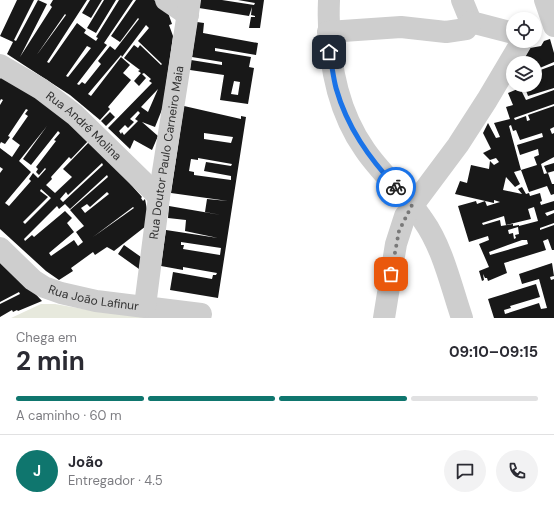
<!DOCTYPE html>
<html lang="pt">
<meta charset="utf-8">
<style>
:root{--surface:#fff;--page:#f2f2f3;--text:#2b2b33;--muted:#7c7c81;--line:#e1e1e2;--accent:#0f766e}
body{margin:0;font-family:"DM Sans",sans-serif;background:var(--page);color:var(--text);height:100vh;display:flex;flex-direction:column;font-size:15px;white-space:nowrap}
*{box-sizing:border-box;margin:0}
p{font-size:13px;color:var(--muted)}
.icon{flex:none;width:22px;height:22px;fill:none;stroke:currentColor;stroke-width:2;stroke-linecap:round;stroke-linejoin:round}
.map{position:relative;height:318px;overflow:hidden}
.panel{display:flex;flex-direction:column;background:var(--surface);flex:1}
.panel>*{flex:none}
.tools{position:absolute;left:506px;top:12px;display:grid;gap:8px}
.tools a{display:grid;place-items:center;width:36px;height:36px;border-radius:50%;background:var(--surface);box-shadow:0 2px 6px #0003;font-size:20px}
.pin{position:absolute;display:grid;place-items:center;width:34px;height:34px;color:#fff;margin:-17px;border-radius:8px;box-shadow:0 2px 6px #0006}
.courier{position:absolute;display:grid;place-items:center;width:40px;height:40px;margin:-20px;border:3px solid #1a73e8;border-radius:50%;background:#fff;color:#222;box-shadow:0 1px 5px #0007}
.overview em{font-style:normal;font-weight:700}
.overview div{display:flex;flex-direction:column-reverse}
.overview{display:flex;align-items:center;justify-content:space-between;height:68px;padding:0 16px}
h1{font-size:26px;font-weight:700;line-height:30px}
.bar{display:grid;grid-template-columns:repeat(4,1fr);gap:6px 4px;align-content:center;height:48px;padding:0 16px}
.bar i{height:5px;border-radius:3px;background:var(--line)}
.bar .on{background:var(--accent)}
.bar p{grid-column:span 4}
.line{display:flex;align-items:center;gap:10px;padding:0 16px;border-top:1px solid var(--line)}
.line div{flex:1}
.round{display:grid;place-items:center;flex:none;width:42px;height:42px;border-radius:21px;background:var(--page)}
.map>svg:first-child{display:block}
</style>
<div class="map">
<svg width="554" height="318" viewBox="0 0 554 318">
<rect width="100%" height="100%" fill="#fff"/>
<path fill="#e7e9dd" d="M41,304H55L100,312L165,318H11Z"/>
<path fill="#181818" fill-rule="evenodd" d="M17,0H34L14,40L16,41L38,0L47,4L20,57L52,7L50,5L53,0H87L47,62L49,63L77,23L86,30L84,33L96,41L98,38L96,37L119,0H133L104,43L107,45L77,84L79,85L82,82L85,84L101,64L98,61L110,46L115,50L139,19L138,18L120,42L111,36L136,0H154L167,10L172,24L169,25L173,36L163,107L155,127L142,122L158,136L152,150L134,140L130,149L108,128L152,83L149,81L151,79L144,73L142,74L146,78L139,86L134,81L141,73L138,71L140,70L124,58L134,45L138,48L140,45L161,65L162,64L138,41L149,28L146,25L122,57L121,55L88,94L91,96L121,57L130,65L123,73L131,80L108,107L110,109L100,120L70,95L7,54L13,42L0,36ZM65,14L66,15L36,56ZM87,46L91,48L68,77L66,76ZM158,89L148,112L141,107ZM138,111L140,113L135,119L138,121L124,135L122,132L121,134L119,131L125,125L128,128L134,122L130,119Z
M90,0H102L91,18L82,13Z
M104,0H116L96,33L87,28Z
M200,0H222L254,5L255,3L238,0H264L260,28H249L251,17H255V16L251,15L252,7L249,16L199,8Z
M197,22L204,23L203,33L258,43L256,55L215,48V51L251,57L249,67L254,68L248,104L220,100L224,75L190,70L191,60L222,65V62L192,57ZM234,81L240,82L238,95L231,94Z
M550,39L554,53V62L535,70V63H521L530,48L541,46L544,41Z
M554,65V88L528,96L524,85H535V72Z
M3,75L37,97L90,139L71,159L69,157L51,177L52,179L46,185L55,193L72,177L63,169L91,140L142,197L141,198L143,201L145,199L148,215L146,226L114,251L107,247L95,255L93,252L71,268L73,271L59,280L46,271L0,229V173L3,169L0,167V148L12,157L20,145L12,139L28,116L25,114L28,110L26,109L8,136L10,137L5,144L1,142L0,144V105L3,100L1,99L0,101V79ZM47,126L23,159L31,165L58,131L60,133L54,140L56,141L36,167L38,169L36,172L39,175L45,168L46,169L38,178L33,173L29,179L31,181L9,206L5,203L31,172L19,161ZM102,163L103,165L63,202L60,199L66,192L68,195ZM107,175L108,177L70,210L84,226L76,232L83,242L78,246L74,240L51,256L49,253L74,232L67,223L72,218L65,211L34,237L32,235L25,241L24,239L57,206L59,209L65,204L70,209ZM41,189L51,198L25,224L23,222L48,197L40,191ZM107,192L109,194L85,213L81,208L87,204L90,207ZM133,207L134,208L93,237Z
M520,88L526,100L554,90V104L514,118L515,120L526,116L527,121L530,120L528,115L554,106V127L550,129L552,134L554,133V157L541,164L544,174L548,173L552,184H554V194L551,195L547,186L529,192L521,170L537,165L534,157L539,155L538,149L520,155L517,145L543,137L542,133L520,140L516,130L513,131L511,125L509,126L521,170L514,172L520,184L515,187L506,177L503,190L522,194L518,189L522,187L526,194L529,193L530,196L540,193L542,201L540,202L541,205L554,201V210L545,213L547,216L554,213V223L540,228V230L554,225V250H552L548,239L543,241L546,250L504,263L507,273L488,281L487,278H485L483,274L484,280L482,281L479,271L489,267L479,244L489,240L488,236L469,242L458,206L476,201L477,204L485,201L487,206L500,202L494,200V203L455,194L460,181L467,183L471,165L489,169L490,161L494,165L499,162L496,158L490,160L483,153L491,149L483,133L488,123L496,138L500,137L494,123L510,119L506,107L513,105L508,93ZM534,207L538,221L519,226V225L513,226V224L501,226L500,220L483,225L482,223L504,216L506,225L531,219L528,209ZM518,227L519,234L515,235L516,238L514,239L513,233L509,234L508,230ZM522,240H527L528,244L490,255L489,252Z
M184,106L241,119V116L246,117L218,298L170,290L173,272L212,279L213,275H216L217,273L183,267V270L161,266L166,230L218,238L185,231L186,220L168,218L169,206L221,215L205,212L207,199L228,201L171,193ZM204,133L233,137L231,143L204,139ZM198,158L232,164L231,166L206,162L204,171L231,176V180L194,175V172L189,171L191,159L198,160ZM181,242L221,248L220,255L183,249L184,245H181Z
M110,112L115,117L106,126L101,121Z
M554,163V171L547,173L544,166Z
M124,245L141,257L139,269L118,254Z
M0,256L42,301L18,311L17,310L13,312L12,310L0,317V304L20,294L19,292L0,302Z
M552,263L554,276L550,277L551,280L554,279V318H494L488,299L536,284L540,297L510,306L511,308L504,310L505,314L539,303L541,309L547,308L539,279L522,284L519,274Z"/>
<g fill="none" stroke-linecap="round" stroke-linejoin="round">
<g stroke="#cecece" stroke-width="22">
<path d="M166,0L188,15"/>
<path d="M329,0C327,52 334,106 365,150C382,175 406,194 423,220C443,248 451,286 462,318"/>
<path d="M462,0L471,22L513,33"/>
<path d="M545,0L554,26"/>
<path d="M328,32L401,27L446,32L466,29L471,22"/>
<path id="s1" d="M0,65L41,89L75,115L159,197"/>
<path id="s2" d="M0,248L33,280L44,287L61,293L96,301L201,314"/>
<path id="s3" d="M145,306L159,197L190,0"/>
<path d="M384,318L396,244L405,216L458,145L487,100L522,41"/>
</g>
</g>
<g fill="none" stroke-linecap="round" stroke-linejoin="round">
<path stroke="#797979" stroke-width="4" stroke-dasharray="0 7.2" d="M391,274L399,231L412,205L396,187"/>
<path stroke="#1a73e8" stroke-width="5" d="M329,52C332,64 333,77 336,88C347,127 369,158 396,187"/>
</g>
<g text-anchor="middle" stroke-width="4" stroke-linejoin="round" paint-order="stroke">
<g font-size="12" fill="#313131" stroke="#fff">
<text dy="4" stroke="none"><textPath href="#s1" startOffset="104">Rua André Molina</textPath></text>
<text dy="4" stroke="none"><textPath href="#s3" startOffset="155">Rua Doutor Paulo Carneiro Maia</textPath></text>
<text dy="4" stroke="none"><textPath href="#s2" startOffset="110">Rua João Lafinur</textPath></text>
</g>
</g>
</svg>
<div class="tools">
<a><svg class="icon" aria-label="locate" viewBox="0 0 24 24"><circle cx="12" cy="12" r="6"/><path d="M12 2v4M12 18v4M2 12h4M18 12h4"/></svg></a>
<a><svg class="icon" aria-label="layers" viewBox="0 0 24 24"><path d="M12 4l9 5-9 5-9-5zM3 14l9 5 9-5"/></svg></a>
</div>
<div class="pin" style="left:391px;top:274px;background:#ea580c"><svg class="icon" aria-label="bag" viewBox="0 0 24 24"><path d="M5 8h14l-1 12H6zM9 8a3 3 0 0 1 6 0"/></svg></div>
<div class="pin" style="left:329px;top:52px;background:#1f2937"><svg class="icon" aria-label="home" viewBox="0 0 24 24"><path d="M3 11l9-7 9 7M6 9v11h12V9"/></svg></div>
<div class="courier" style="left:396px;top:187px"><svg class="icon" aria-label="bike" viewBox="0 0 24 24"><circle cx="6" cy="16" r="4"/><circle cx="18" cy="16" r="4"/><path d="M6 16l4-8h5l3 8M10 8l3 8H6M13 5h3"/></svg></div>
</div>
<section class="panel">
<div class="overview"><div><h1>2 min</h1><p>Chega em</p></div><em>09:10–09:15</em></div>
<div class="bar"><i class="on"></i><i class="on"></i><i class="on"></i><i></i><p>A caminho · 60 m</p></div>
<div class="line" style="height:72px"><b class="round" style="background:var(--accent);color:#fff">J</b><div><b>João</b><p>Entregador · 4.5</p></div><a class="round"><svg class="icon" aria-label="chat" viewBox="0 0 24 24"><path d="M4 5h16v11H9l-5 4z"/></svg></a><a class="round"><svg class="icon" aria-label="phone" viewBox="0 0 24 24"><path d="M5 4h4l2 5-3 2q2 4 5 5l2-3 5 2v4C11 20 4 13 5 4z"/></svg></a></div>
</section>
